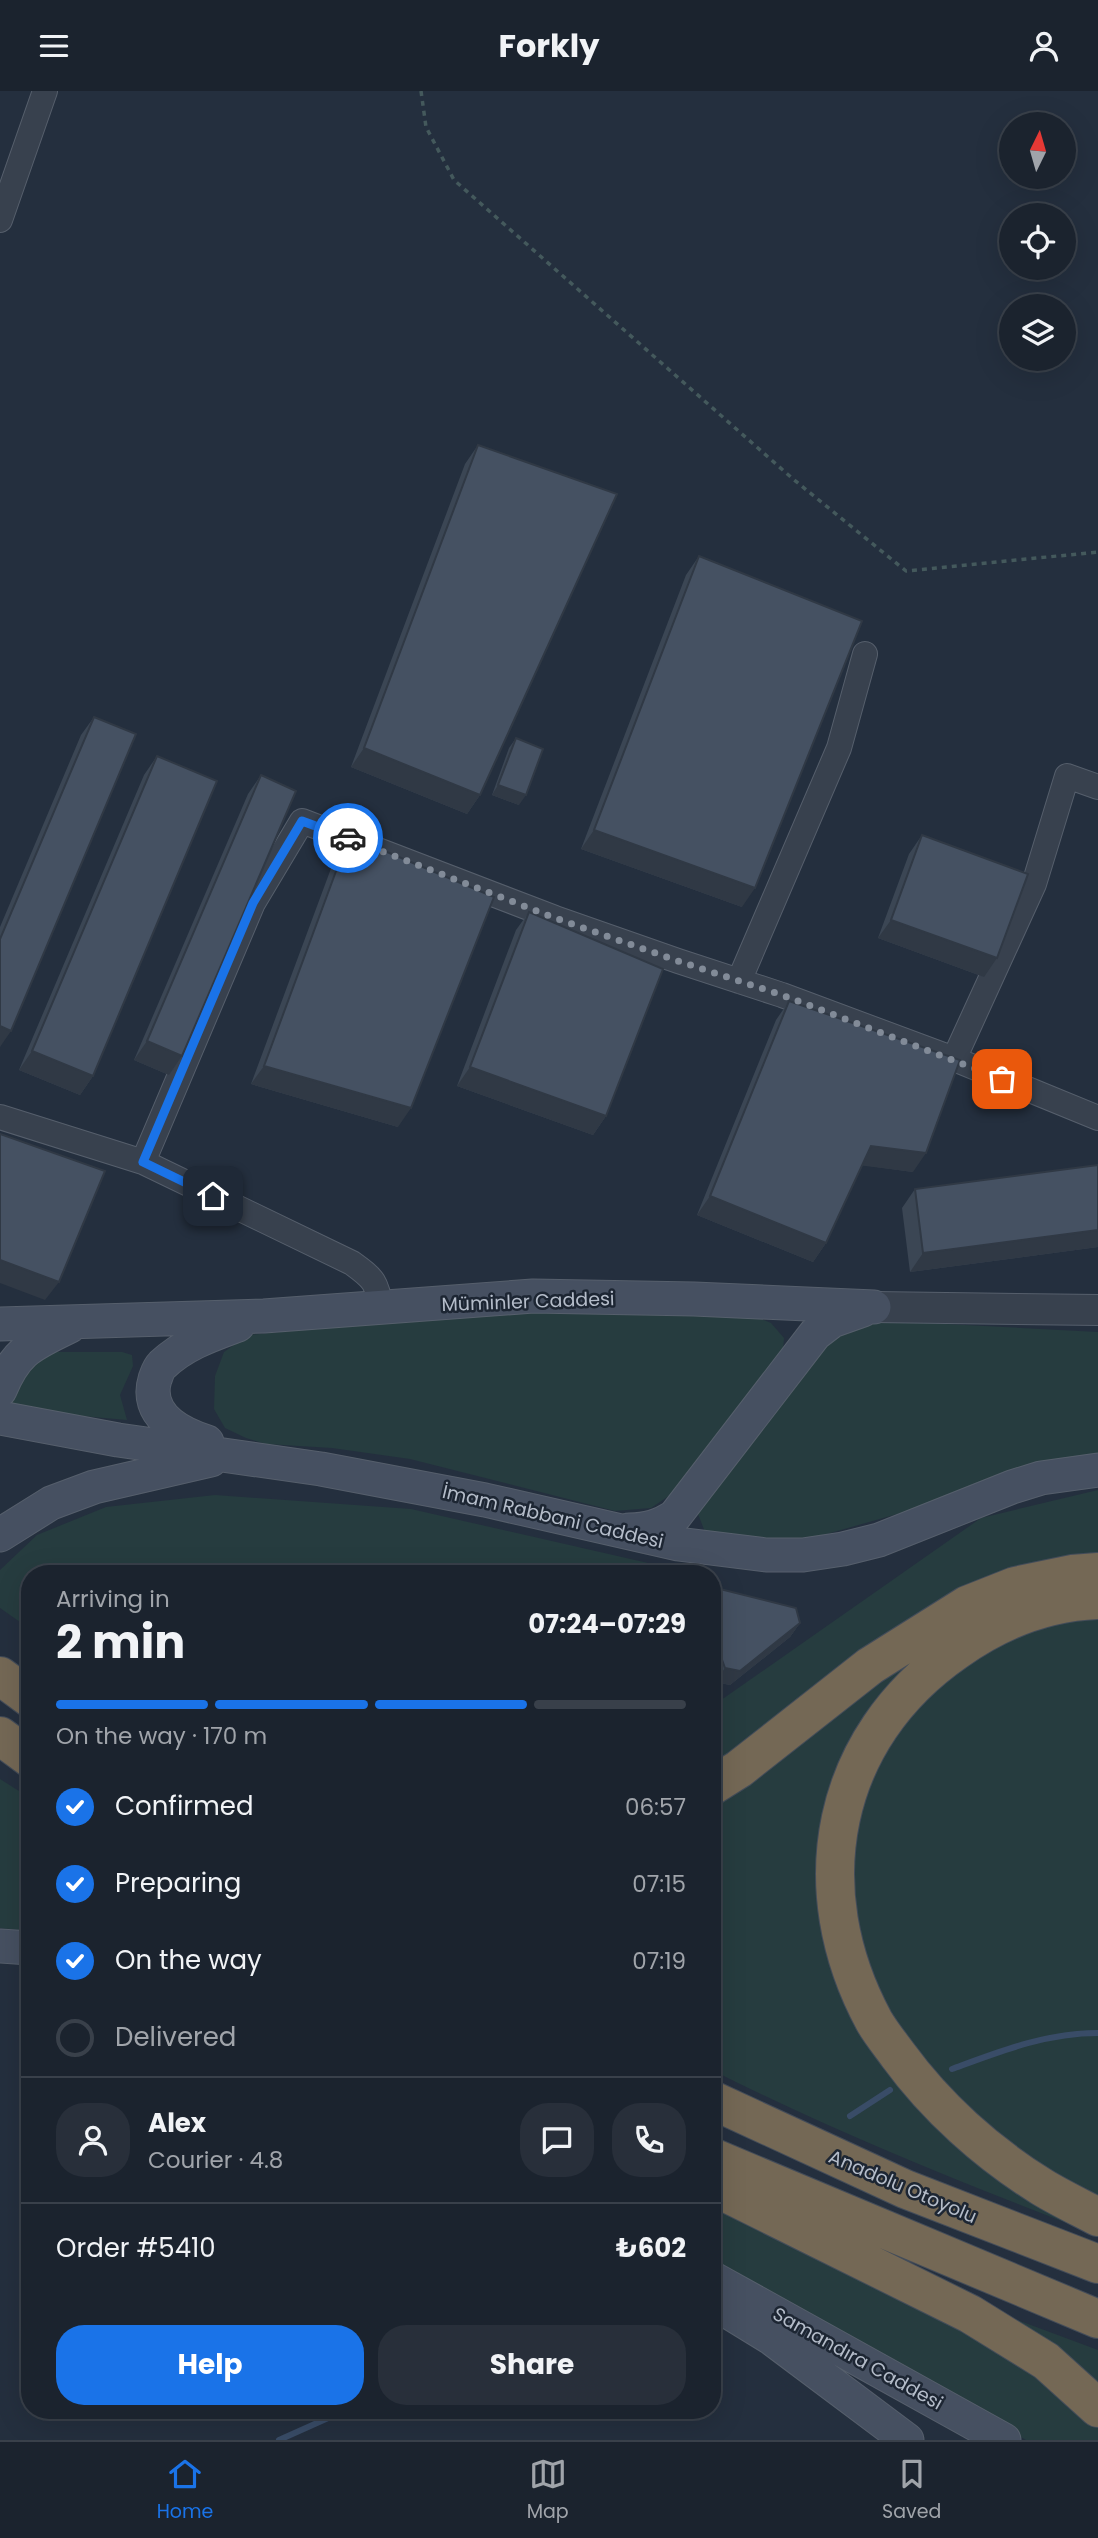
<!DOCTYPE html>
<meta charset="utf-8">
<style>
:root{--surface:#1b232e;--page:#282f3a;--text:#f1f3f6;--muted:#a0a4aa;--line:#39404a;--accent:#1a73e8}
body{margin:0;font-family:Poppins,sans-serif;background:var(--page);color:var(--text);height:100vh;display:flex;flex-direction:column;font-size:26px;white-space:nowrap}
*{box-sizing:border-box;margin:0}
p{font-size:23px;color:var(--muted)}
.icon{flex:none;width:38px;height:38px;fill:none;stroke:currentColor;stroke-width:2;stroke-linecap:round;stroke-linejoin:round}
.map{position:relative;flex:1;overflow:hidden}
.drawer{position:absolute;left:21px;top:1474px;width:700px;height:854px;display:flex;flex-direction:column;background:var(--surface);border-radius:28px;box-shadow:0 7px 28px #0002,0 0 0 2px var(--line)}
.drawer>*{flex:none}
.needle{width:46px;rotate:5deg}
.buttons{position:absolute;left:999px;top:21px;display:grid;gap:14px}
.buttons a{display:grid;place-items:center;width:77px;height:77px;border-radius:50%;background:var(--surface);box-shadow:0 7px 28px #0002,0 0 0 2px var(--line);font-size:35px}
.pin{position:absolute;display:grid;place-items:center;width:60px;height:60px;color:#fff;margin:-30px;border-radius:14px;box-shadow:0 4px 10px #0006}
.courier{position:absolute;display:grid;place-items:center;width:70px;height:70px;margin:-35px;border:5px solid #1a73e8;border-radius:50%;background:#fff;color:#222;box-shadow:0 2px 9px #0007}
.summary em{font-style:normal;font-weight:700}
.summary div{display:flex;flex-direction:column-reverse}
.summary{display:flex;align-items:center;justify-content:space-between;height:119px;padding:0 35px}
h1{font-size:46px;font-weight:700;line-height:52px}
.bar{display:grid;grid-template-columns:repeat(4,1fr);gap:10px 7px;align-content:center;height:84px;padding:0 35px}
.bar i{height:9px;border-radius:5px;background:var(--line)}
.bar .active{background:var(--accent)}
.bar p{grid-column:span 4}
.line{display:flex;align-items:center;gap:18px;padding:0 35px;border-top:2px solid var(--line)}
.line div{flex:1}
.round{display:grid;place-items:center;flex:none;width:74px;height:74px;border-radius:28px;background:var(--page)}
ol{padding:0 35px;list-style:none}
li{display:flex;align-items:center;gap:21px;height:77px}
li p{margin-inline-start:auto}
li .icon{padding:7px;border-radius:50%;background:var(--accent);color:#fff;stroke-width:4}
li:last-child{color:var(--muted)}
li i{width:38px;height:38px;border:4px solid var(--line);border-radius:50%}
.button{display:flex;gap:14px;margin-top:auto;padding:14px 35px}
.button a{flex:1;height:80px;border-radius:28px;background:var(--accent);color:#fff;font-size:28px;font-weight:700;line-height:80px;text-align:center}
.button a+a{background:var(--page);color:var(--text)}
header{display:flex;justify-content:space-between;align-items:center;height:91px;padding:0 35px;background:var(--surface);font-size:32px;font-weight:700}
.menu{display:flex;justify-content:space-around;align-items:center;height:98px;border-top:2px solid var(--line);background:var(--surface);font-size:19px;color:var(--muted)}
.menu a{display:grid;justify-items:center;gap:4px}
.menu .active{color:var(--accent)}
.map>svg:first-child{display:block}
</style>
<header><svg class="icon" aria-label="menu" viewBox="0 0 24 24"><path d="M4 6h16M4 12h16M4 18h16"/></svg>Forkly<svg class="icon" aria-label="person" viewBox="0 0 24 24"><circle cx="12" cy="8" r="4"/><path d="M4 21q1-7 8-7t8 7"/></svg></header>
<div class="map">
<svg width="1098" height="2349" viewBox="0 0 1098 2349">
<rect width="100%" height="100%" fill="#242f3e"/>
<path fill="#263c3f" d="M530,1218L750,1223L771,1232L784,1247L782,1270L679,1398L651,1417L615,1420L410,1368L332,1357L266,1353L246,1347L225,1337L214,1318L215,1285L224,1261L248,1244Z
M851,1228L1098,1241V1363L1022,1375L915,1418L809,1448L729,1449L705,1441L698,1423L812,1270Z
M53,1261H122L132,1264L133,1275L120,1304L127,1329L3,1318L12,1285Z
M1098,1399V1462L712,1676V1610L724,1607L981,1427Z
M215,1404L411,1418L648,1472L645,1482H30V1538L0,1517V1479L37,1444L106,1416Z
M1033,1508L844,1672L850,1909L1098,2144C967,2094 837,2042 712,1979V1715L729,1705L890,1574Z
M1098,1522V2109L1068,2094L957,2013L893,1934L851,1824L854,1728L889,1643L993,1548Z
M0,1688L30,1707V1840L0,1837Z
M712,2114L1025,2269L1098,2332V2349H1026L712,2171Z
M1004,2224L1098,2259V2303Z"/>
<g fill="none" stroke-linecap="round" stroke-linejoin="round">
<path stroke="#394c67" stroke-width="6" d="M952,1978C1001,1960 1046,1942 1098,1942
M850,2025L890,1999
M279,2349L346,2319"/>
<g stroke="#565f6c" stroke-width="26">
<path id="minor" d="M0,129L45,0
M739,890L839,657L865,563
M954,968L1034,793L1067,685L1098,696
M0,1026L143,1071L352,1172C374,1188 377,1191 381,1218
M143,1071L253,812L302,730L555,827L678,870L782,904L954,968L1098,1027"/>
</g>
<g stroke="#565f6c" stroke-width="32">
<path id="tertiary" d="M874,1216L1098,1219"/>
</g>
<g stroke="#565f6c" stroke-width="35">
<path id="secondary" d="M0,1233L264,1225L533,1205L694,1208L874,1216
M0,1299C17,1258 32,1254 70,1235
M0,1327L118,1349L321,1378L485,1409L678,1453L766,1464H803L843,1458L879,1449L1012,1396L1041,1387L1098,1379
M207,1351C179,1342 144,1324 155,1288C157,1283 158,1278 162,1274C184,1253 211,1244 238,1234
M629,1439C647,1439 660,1435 675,1425L815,1243L832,1230L863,1219
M0,1444L51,1412L94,1396L211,1369
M0,1855L30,1857
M712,2187L1004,2349
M714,2212L771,2247L907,2349"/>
</g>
<g stroke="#434c59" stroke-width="40">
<path id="motorway" d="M1098,1509C1046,1511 998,1530 956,1560C830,1647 802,1797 874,1930C881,1942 890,1953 898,1964C936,2016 987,2062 1042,2096C1060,2107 1079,2116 1098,2126
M0,1585L30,1607
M0,1645L30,1667
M712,1695L739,1678L870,1575L967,1514L1015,1495L1072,1483L1098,1481
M712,2009L905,2098L1098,2173
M712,2066L1098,2228
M712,2095L970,2223L1046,2270L1098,2317"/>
</g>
<path stroke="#44595c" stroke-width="3.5" stroke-dasharray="5 5" stroke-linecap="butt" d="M421,0L426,36L454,89L793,388L906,480L1098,461"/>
<use href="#minor" stroke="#38414e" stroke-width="24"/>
<use href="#tertiary" stroke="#38414e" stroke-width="30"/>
<use href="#secondary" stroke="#465061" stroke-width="33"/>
<use href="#motorway" stroke="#746855" stroke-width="38"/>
</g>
<path fill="#3b4654" d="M478,354L480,704L467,723L351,676L465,373Z
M699,465L742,816L581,758L686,484Z
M94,626L0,956V836L81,644Z
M516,647L519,714L492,704L509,657Z
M157,665L93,985L80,1004L19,979L144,684Z
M261,684L182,965L169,984L134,969L248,703Z
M922,744L984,886L878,847L909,763Z
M349,745L398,1036L251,993L336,764Z
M529,821L606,1025L593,1044L457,995L516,839Z
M789,910L913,1081L862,1074L826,1152L813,1171L697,1124L776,929Z
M1098,1074V1156L910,1181L902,1117L915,1098Z
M712,1496L800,1532L790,1546L730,1594L715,1591L712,1583Z"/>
<path fill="#303945" d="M364,657L480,704L467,723L351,676Z
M498,694L526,704L519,714L492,704Z
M594,739L755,797L742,816L581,758Z
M891,829L997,867L984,886L878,847Z
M0,935L11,940L0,956Z
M147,950L182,965L169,984L134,969Z
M32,960L93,985L80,1004L19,979Z
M264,975L411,1017L398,1036L251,993Z
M470,976L606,1025L593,1044L457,995Z
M871,1055L926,1062L913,1081L858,1074Z
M710,1105L826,1152L813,1171L697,1124Z
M1098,1139V1156L910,1181L923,1162Z
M0,1169L59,1191L45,1209L0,1192Z
M800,1532L790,1546L730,1594L715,1591L725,1577Z"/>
<path fill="#455162" stroke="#303945" stroke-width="2" d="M478,354L617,403L480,704L364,657Z
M699,465L862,530L755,797L594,739Z
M94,626L136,643L11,940L0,935V848Z
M516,647L543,658L526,704L498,694Z
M157,665L217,690L93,985L32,960Z
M261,684L296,700L182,965L147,950Z
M922,744L1028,783L997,867L891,829Z
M349,745L494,806L411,1017L264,975Z
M529,821L663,878L606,1025L470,976Z
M789,910L960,969L926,1062L871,1055L826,1152L710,1105Z
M0,1043L105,1080L59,1191L0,1169Z
M1098,1074V1139L923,1162L915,1098Z
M712,1496L796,1517L800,1532L740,1580L725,1577L712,1541Z"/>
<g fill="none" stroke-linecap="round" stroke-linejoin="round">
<path stroke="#828b98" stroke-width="7" stroke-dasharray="0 12.6" d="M348,747L555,827L678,870L782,904L1002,988"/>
<path stroke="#1a73e8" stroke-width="9" d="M213,1105L143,1071L253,812L302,730L348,747"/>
</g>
<g text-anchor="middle" stroke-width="5" stroke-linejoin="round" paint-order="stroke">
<g font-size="19" fill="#b4bcc9" stroke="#1d2633">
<text transform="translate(528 1210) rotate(-2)" y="7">Müminler Caddesi</text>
<text transform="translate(553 1425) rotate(13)" y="7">İmam Rabbani Caddesi</text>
<text transform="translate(903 2095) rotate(23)" y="7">Anadolu Otoyolu</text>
<text transform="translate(858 2267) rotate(29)" y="7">Samandıra Caddesi</text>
</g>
</g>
</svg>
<div class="buttons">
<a><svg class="needle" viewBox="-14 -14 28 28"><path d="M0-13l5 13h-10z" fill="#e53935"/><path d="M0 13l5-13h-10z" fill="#a0a4aa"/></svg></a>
<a><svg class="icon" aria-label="locate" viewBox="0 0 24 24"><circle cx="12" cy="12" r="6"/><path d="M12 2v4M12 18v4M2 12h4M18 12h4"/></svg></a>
<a><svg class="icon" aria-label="layers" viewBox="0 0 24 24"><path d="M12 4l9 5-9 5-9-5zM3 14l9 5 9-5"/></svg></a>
</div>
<div class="pin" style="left:1002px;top:988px;background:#ea580c"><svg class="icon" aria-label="bag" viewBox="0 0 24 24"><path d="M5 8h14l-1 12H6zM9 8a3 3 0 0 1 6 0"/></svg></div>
<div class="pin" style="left:213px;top:1105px;background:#1f2937"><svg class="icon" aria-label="home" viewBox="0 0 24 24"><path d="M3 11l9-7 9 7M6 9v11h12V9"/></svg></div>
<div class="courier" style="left:348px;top:747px"><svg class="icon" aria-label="car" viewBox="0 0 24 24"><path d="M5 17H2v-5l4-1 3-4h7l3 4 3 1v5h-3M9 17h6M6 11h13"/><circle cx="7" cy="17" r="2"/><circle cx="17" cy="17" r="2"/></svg></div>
<section class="drawer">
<div class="summary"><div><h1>2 min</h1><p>Arriving in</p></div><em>07:24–07:29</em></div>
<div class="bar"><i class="active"></i><i class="active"></i><i class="active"></i><i></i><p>On the way · 170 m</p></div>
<ol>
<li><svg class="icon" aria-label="check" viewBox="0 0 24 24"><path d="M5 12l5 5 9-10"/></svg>Confirmed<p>06:57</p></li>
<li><svg class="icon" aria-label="check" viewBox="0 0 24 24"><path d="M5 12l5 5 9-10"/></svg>Preparing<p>07:15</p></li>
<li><svg class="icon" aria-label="check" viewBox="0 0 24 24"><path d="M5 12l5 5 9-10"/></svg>On the way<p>07:19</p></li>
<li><i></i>Delivered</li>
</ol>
<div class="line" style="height:126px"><a class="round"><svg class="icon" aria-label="person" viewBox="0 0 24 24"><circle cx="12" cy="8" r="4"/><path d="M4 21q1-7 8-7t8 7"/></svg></a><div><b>Alex</b><p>Courier · 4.8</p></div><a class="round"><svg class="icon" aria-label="chat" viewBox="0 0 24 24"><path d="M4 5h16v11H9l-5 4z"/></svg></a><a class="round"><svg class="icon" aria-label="phone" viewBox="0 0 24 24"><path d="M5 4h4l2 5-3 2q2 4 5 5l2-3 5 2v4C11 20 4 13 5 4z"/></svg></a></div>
<div class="line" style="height:91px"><div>Order #5410</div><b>₺602</b></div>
<div class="button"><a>Help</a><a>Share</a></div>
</section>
</div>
<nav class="menu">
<a class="active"><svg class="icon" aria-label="home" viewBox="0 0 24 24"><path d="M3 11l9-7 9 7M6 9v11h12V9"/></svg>Home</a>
<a><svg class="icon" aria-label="map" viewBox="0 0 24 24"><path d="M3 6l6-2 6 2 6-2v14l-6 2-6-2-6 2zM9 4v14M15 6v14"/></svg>Map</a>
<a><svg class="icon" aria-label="saved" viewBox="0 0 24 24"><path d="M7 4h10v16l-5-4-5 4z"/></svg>Saved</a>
</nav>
